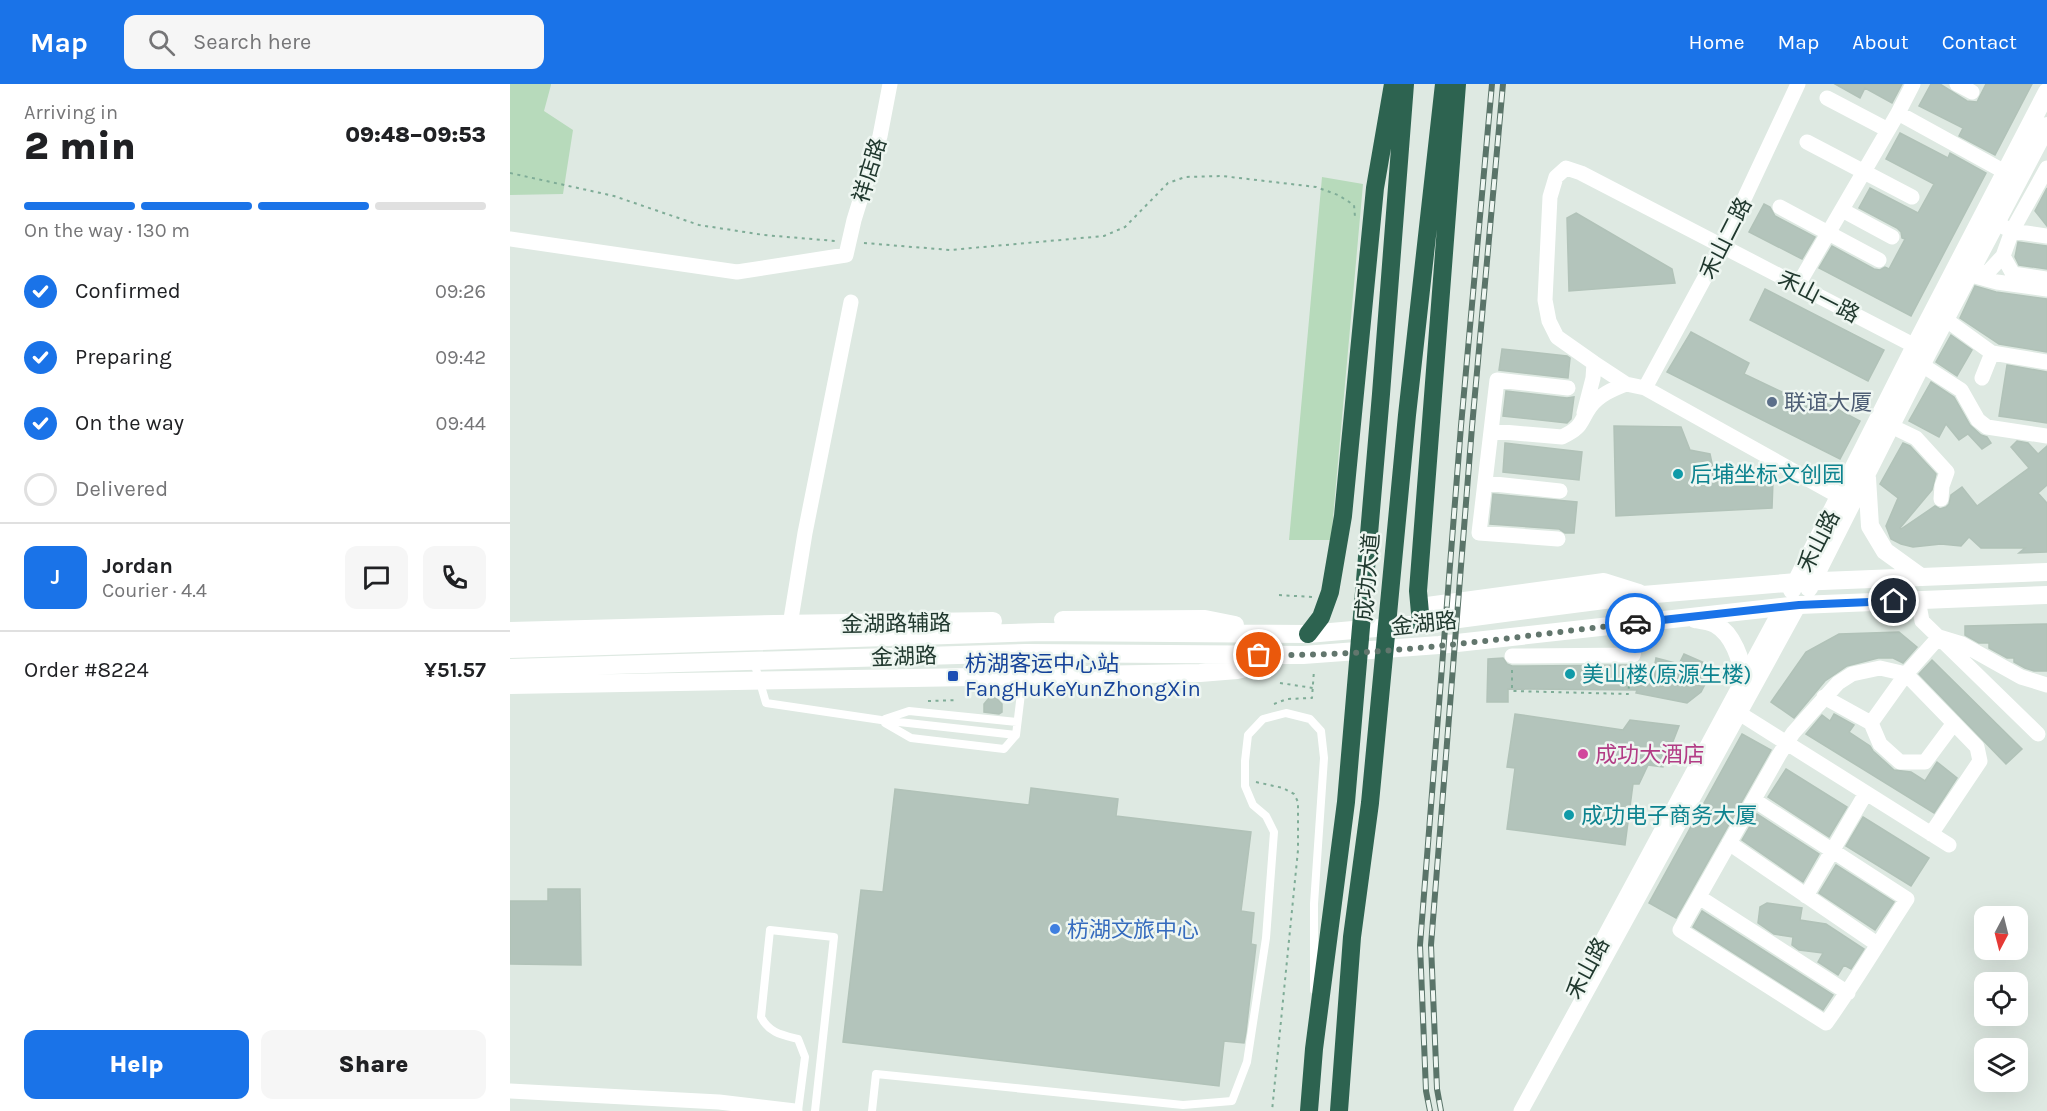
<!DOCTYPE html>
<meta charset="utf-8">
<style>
:root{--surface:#fff;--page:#f6f6f6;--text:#202124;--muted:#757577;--line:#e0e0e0;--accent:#1a73e8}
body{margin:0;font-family:Karla,"Noto Sans SC",sans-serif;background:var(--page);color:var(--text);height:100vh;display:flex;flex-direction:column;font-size:22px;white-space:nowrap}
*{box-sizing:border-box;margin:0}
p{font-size:20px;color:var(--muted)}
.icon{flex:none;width:33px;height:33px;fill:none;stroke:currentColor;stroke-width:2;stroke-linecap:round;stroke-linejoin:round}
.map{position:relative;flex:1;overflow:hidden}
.details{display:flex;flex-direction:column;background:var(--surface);width:510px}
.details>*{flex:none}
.needle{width:39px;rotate:187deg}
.tools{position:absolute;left:1464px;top:822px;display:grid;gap:12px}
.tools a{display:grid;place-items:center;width:54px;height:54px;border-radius:12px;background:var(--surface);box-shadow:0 6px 24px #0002;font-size:30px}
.pin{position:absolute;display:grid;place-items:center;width:51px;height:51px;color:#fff;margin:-26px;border:3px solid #fff;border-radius:50%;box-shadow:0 2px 6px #0007}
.courier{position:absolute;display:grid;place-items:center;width:60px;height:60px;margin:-30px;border:4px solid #1a73e8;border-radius:50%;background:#fff;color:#222;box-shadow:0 2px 8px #0007}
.headline em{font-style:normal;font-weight:800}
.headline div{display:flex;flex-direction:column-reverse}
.headline{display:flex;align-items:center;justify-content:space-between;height:102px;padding:0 24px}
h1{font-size:39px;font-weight:800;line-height:45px}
.bar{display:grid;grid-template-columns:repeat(4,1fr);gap:9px 6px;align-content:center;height:72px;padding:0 24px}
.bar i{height:8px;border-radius:4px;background:var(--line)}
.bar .current{background:var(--accent)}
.bar p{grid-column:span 4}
.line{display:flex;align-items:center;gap:15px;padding:0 24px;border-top:2px solid var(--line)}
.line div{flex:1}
.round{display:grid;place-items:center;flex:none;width:63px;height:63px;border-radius:12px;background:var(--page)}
ol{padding:0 24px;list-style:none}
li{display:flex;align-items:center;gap:18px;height:66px}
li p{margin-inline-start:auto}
li .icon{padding:6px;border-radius:50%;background:var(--accent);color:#fff;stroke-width:4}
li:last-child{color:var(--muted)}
li i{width:33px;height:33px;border:3px solid var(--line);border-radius:50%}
.cta{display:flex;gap:12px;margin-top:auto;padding:12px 24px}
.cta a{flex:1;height:69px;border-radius:12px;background:var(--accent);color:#fff;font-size:24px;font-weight:800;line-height:69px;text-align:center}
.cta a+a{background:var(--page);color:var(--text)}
header{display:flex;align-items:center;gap:36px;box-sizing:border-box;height:84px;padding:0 30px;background:var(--accent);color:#fff}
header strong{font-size:28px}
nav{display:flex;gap:33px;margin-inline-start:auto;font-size:21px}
.search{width:420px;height:54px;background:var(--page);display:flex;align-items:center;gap:15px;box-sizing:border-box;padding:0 21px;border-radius:12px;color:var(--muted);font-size:22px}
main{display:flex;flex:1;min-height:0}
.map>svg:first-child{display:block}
</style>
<header>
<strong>Map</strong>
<div class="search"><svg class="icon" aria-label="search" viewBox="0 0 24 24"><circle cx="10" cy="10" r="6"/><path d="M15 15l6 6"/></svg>Search here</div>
<nav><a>Home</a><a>Map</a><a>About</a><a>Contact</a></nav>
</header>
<main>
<section class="details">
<div class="headline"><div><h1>2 min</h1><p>Arriving in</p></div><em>09:48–09:53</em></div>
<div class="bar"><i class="current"></i><i class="current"></i><i class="current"></i><i></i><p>On the way · 130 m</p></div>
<ol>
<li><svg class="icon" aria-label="check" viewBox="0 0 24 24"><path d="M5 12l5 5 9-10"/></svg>Confirmed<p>09:26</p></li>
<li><svg class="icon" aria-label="check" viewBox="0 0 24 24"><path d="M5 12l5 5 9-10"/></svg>Preparing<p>09:42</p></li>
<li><svg class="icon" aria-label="check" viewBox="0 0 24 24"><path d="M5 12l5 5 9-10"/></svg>On the way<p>09:44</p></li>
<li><i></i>Delivered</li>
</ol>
<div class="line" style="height:108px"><b class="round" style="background:var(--accent);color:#fff">J</b><div><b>Jordan</b><p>Courier · 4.4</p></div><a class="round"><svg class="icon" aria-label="chat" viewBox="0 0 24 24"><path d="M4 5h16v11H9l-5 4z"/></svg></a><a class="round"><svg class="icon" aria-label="phone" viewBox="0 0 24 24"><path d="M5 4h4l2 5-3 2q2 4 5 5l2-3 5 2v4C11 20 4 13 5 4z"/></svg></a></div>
<div class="line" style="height:78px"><div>Order #8224</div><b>¥51.57</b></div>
<div class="cta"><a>Help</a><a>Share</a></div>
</section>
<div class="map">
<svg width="1537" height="1027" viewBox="0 0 1537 1027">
<rect width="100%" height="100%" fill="#dee9e2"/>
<path fill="#b7dabb" d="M0,0H41V1L34,27L63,46L53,110L0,111Z
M812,93L853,100L821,456H779Z"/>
<path fill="#b3c4bb" stroke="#b1c2b8" stroke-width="1.5" d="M1325,0H1392L1382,19L1355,4L1350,14Z
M1421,0H1430L1457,17L1467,18L1476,0H1522L1485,71L1449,52L1453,44L1409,22Z
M1390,49L1438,74L1440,69L1476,89L1401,232L1309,184L1322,162L1364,185L1370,186L1375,183L1379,185L1395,155L1392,154L1391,148L1387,144L1349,124L1360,104L1408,129L1424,100L1376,75Z
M1537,104V142L1525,127Z
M1254,120L1260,123L1265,132L1305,153L1292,175L1239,148Z
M1066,129L1162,185L1165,199L1059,207L1057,134Z
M1508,158L1537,162V185L1509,181L1505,173Z
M1465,202L1486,208L1537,215V268L1489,260L1450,234Z
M1255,205L1374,266L1358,297L1240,236Z
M1181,248L1239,279L1234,290L1291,317L1295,308L1350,337L1330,375L1157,288Z
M1441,251L1462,266L1447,292L1426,278Z
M992,265L1057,272L1060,274L1058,294L989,286Z
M1497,281L1537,288V339L1489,332Z
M1421,298L1444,313L1460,341L1471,351L1477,353L1481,359L1472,365L1458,350L1449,356L1436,340L1429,353L1399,337Z
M996,307L1057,314L1064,313L1061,335L1057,339L993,332Z
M1104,342L1171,343L1180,366L1200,370L1203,384L1229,383L1233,397H1263L1262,424L1106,432Z
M1507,357L1518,359L1528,370L1537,362V401L1528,409L1537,419V468L1509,469L1515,464H1471L1459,453L1451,462L1431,460L1403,463L1391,460L1381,455L1376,442L1388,414L1370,400L1393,359L1400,362L1426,390L1422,406L1390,444L1391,445L1425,422L1430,425L1436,423L1439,420L1441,411L1452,403L1467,422L1519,384L1501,363Z
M995,359L1072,368L1069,396L993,388Z
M983,410L1067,418L1064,449H1055L1049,445L980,440Z
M1537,540V587H1524L1515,584L1504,578V574H1497L1479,564V559H1469L1455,551V542Z
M1389,548L1407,563L1393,579L1383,574H1368L1337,582L1315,597L1284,634L1261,618L1296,568L1329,550Z
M1174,570L1204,583L1191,608L1177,619L1126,609L1127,606L998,605V618H977L978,575L993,574L997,580L1002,582L1123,581L1144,585L1146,574L1169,580Z
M1422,576L1512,665L1496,680L1409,590Z
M479,614H486L492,620V628L489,630L474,628V620Z
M1005,630L1113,646L1120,636L1169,642L1153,683L1138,681L1129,700H1123L1115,761L997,745L1005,684L997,683Z
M1324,630L1344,641L1339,648L1360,662L1363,667L1384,686L1401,688L1415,697L1427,678L1447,694L1424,729L1296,650L1312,631L1320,637Z
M1232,650L1261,666L1166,834L1139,819Z
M1276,685L1337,723L1319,753L1258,713Z
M521,704L608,715L606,732L741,748L731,827L744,829L741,860L746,861L736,948L734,959L714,957L709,1002L333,958L351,806L373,808L385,705L519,721Z
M1247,730L1309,770L1293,798L1232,756Z
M1353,733L1419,774L1401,802L1336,762Z
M1326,781L1384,818L1365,846L1309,809Z
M38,805H70L71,881L0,880V817H38Z
M1257,819L1292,824L1290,836L1316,840L1354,865L1341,885L1334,881L1328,891L1308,878L1313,869L1289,866L1282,861L1283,853L1264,850L1248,839L1250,823Z
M1192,827L1323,911L1313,926L1183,843Z"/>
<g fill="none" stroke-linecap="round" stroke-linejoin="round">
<path stroke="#7fac97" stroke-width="2" stroke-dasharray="3 4.5" stroke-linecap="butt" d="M0,89L104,112L189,141L254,151L325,157
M354,159L440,166L594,152L615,143L658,99L675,93L712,92L806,103L828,111L844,121L845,133
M769,511L802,513
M1002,586V607L1118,610L1121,585
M770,599L803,604
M418,617L448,616
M764,620L777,615L802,614L804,586
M746,698L773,704L784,710L788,718V766L762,1027"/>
<path stroke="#fff" stroke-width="8" d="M244,578L256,619L371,636L506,651
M375,635L399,627L507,638
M375,639L401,654L494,665L506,651L513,593
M288,1027L295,973L288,955C272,951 259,949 251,933L260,846L324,853L305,1027
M362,1027L366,990L673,1021L722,1017L737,978L756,854L764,748L756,732L743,721L735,702V677L738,651L753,635L776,629L800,635L811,647L814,674L804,820V906"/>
<path stroke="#fff" stroke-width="15" d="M1447,0L1462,8
M1317,14L1378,46
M1388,29L1403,0
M1297,58L1402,113
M1270,123L1369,176
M1332,126L1382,153
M1494,143L1502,147L1537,152
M0,155L227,188L336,171L344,136L370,52L380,0
M1493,172L1503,190L1536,195
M1459,191L1479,187L1493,172L1502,147L1537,84
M1465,192L1487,198L1537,205
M1288,201L1388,29L1495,88
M1435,235L1482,269L1537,278
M1412,281L1451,306L1468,336L1477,343L1537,352
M1472,294L1482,269
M1135,304L1212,162L1288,0
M1074,329L1083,294L1084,279
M1381,342L1406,354L1437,388L1432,402L1431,415
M982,347L1052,353C1073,343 1069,339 1080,323C1089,311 1103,305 1116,300
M975,399L1050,407
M1330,413L1135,304L1116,300L1084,279L1047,253L1039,237L1035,216L1040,113L1046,93L1056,84L1071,89L1405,262
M1048,455L969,449L987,296L1058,304
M1408,516L1412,537L1528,650
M280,541L295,449L341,218
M1002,572L1123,571L1131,538
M1314,613L1361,639L1370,660L1390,678H1415L1444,639
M1229,629L1439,761
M1361,639L1396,590L1429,553L1452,560L1511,593L1537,601
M1244,716L1397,815C1370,856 1345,899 1316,939L1170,846L1269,671L1283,649L1328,599L1342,590L1370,584L1396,590L1467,663L1470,677L1421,750
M1219,759L1367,860
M1296,812L1356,709
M1189,813L1338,909
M1070,898L1272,523
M0,1007L209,1018L285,1027
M1011,1027L1289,521"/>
<path stroke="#fff" stroke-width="18" d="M1357,394L1360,442L1375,467L1411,493
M1299,504L1418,268L1537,42
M1282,506L1405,262L1537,8
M910,523L1094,498L1129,509
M1185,535C1191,536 1199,537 1205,540C1223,550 1232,576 1233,595
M553,536L695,535L725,541
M0,547L265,540L483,537
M0,565L533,548L798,550L911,540L1133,511L1287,498L1537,488
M0,584L516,569L793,571L929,561L1289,521L1537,511
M0,601L690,589L727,586L762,578"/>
<path stroke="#2d6350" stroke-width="18" d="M911,540L908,507L947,0
M798,550L811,533L820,508L833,432L865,104L883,0
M799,1027L804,965L836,718L871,310L895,0
M829,1027L842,853L860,719L897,331L934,0"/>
<g stroke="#5a7469" stroke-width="6">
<path id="rail" d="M920,1027L916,1007L910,861L951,342L982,0
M931,1027L927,1005L921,861L962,343L993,0"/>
</g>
<use href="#rail" stroke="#eef6f1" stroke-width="4" stroke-dasharray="11" stroke-linecap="butt"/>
</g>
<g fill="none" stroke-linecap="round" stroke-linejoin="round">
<path stroke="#62766d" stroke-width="6" stroke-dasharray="0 10.8" d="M749,571C875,573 1001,553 1125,539"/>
<path stroke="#1a73e8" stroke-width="8" d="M1125,539L1289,521L1384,517"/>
</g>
<circle fill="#5c6f8a" stroke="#eef6f1" stroke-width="2" cx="1262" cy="318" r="6"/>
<g fill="#0f9aa8" stroke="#eef6f1" stroke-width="2">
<circle cx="1168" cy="390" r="6"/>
<circle cx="1060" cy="590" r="6"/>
<circle cx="1059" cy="731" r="6"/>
</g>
<rect fill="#1a4fb4" stroke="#eef6f1" stroke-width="2" x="437" y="586" width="12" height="12" rx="3"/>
<circle fill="#d1479c" stroke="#eef6f1" stroke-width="2" cx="1073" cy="670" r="6"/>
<circle fill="#3f7fe0" stroke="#eef6f1" stroke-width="2" cx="545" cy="845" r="6"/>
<g text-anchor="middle" stroke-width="5" stroke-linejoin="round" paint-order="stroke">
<g font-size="22" fill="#20382e" stroke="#eef6f1">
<text transform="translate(359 86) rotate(-73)" y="8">祥店路</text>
<text transform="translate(1215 154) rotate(-63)" y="8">禾山二路</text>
<text transform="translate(1309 212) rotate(27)" y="8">禾山一路</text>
<text transform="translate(1308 457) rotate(-63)" y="8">禾山路</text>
<text transform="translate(857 493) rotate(-85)" y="8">成功大道</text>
<text transform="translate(386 539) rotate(-1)" y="8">金湖路辅路</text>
<text transform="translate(914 539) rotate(-6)" y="8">金湖路</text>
<text transform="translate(394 572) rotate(-2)" y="8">金湖路</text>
<text transform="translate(1077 884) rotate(-62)" y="8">禾山路</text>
</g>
<g font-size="22" fill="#4e5e75" stroke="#eef6f1" text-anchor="start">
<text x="1274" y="326">联谊大厦</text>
</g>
<g font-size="22" fill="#0d838f" stroke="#eef6f1" text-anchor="start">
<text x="1180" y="398">后埔坐标文创园</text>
<text x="1072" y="598">美山楼(原源生楼)</text>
<text x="1071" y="739">成功电子商务大厦</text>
</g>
<g font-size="22" fill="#164399" stroke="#eef6f1" text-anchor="start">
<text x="455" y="587">枋湖客运中心站<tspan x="455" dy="25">FangHuKeYunZhongXin</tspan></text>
</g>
<g font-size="22" fill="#b23c85" stroke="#eef6f1" text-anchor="start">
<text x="1085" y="678">成功大酒店</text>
</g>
<g font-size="22" fill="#366cbe" stroke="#eef6f1" text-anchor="start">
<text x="557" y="853">枋湖文旅中心</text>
</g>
</g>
</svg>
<div class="tools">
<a><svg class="needle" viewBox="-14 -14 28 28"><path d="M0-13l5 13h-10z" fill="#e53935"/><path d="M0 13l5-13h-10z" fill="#757577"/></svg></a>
<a><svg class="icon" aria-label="locate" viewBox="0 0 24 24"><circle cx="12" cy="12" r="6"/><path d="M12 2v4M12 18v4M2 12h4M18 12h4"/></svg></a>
<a><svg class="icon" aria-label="layers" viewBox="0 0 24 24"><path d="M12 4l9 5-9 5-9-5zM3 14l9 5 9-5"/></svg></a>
</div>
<div class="pin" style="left:749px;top:571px;background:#ea580c"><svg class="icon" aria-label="bag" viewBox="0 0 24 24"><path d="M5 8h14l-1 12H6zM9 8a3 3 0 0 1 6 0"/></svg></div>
<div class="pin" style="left:1384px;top:517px;background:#1f2937"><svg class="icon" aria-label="home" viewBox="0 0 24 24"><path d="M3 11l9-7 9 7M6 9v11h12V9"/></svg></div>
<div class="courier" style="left:1125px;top:539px"><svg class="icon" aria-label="car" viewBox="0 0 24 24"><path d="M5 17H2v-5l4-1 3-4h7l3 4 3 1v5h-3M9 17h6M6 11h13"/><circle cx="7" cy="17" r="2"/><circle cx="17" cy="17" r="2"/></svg></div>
</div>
</main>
